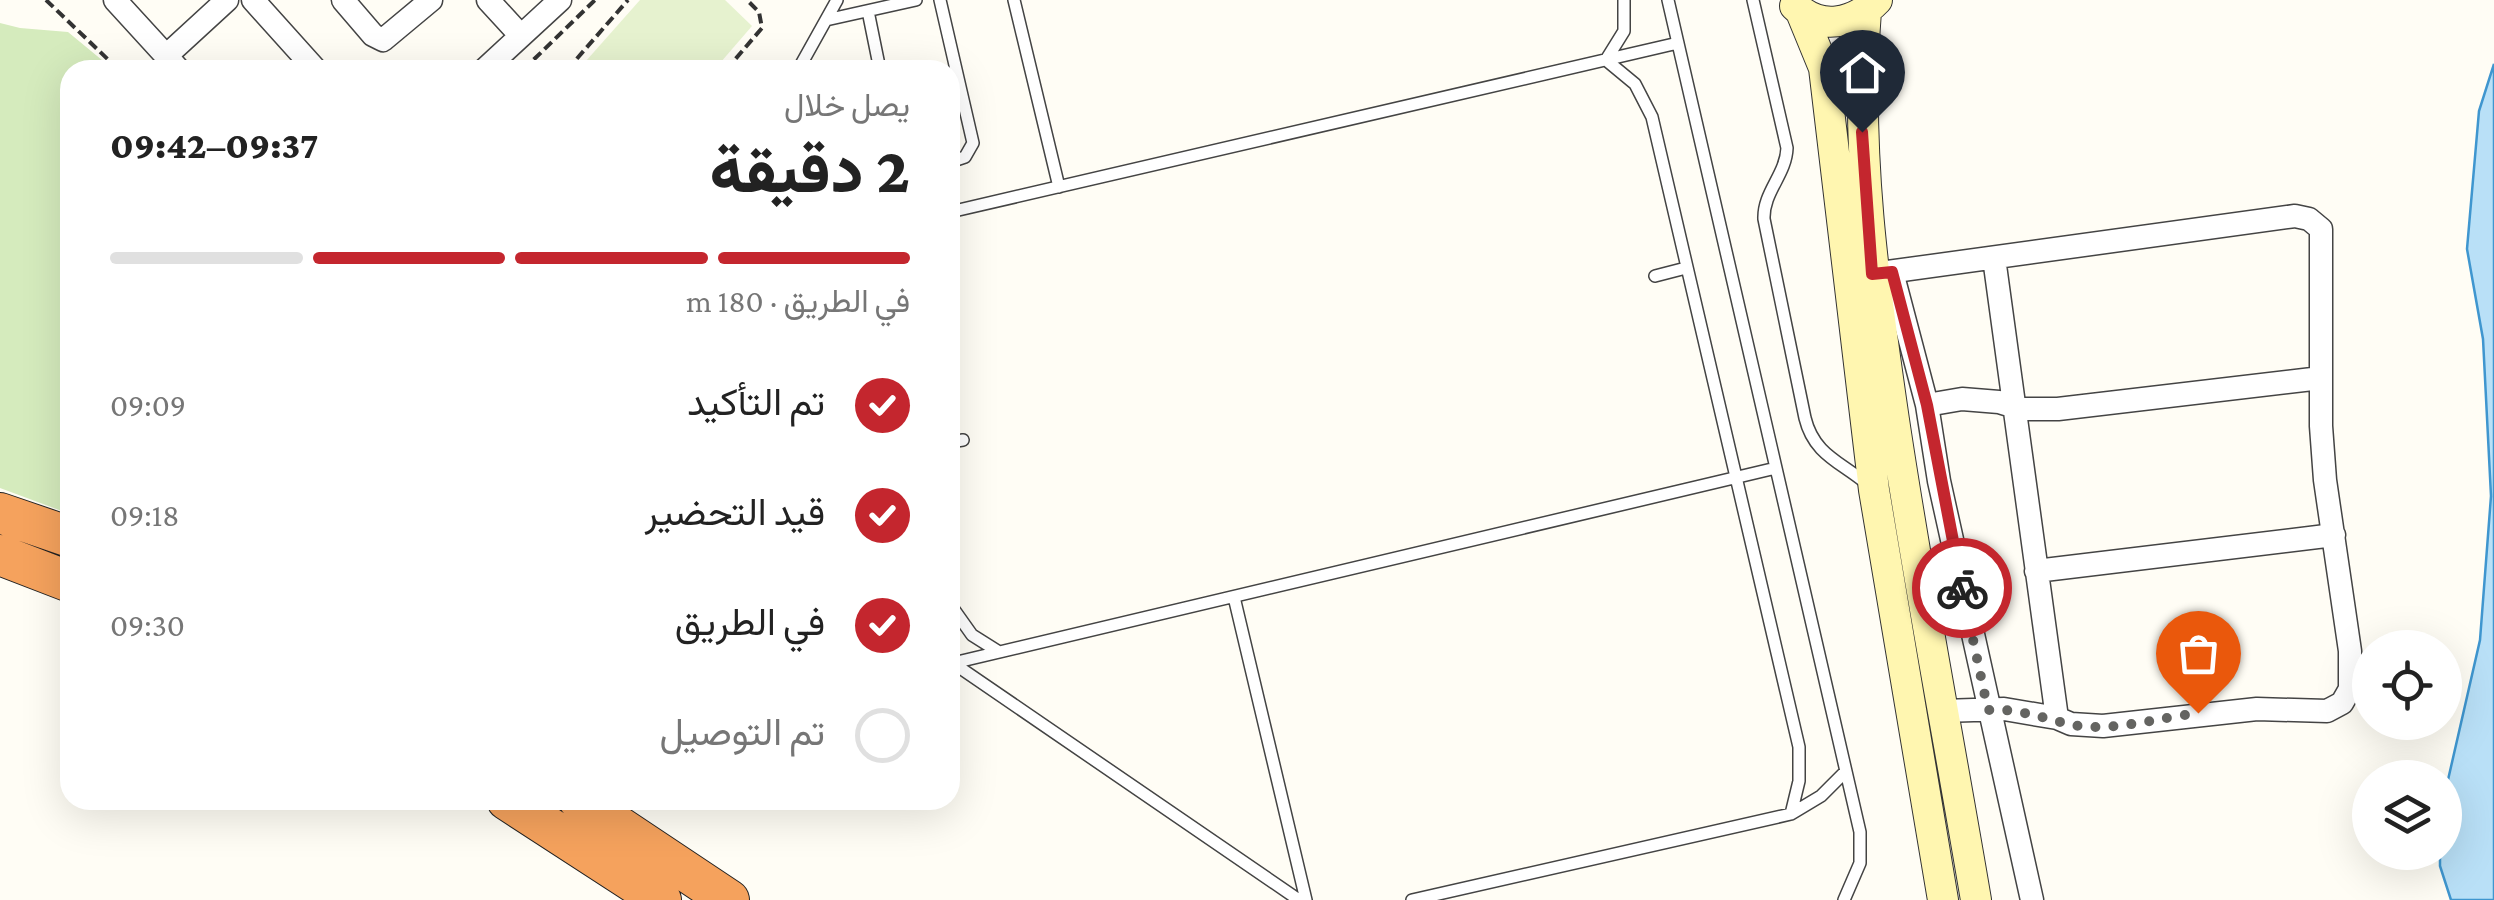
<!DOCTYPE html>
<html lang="ar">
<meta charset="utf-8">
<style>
:root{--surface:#fff;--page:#f6f6f6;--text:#222;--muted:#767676;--line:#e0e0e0;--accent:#c4262e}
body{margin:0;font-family:"Crimson Pro",Vazirmatn,serif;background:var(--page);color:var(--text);direction:rtl;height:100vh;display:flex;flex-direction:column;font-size:38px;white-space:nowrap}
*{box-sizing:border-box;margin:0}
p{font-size:32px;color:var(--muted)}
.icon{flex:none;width:55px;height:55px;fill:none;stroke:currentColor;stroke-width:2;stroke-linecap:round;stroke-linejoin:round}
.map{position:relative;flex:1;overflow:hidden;direction:ltr}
.details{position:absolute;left:60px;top:60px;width:900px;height:750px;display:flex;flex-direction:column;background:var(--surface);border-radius:30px;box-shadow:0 10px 40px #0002;direction:rtl}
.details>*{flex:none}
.buttons{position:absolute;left:2352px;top:630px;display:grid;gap:20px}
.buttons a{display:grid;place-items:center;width:110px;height:110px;border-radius:50%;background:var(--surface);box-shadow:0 10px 40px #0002;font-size:50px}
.pin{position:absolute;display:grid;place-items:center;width:85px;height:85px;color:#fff;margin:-102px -42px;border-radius:50% 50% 50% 0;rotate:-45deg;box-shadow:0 0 10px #0007}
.pin .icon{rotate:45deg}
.courier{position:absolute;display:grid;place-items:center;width:100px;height:100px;margin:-50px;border:8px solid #c4262e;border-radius:50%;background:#fff;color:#222;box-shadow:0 2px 12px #0007}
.head em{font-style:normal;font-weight:800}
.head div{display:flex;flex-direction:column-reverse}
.head{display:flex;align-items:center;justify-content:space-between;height:170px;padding:0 50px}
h1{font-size:65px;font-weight:800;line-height:75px}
.bar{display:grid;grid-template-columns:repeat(4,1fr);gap:15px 10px;align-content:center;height:120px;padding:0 50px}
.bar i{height:12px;border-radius:8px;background:var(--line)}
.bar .current{background:var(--accent)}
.bar p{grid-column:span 4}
ol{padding:0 50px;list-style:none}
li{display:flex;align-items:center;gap:30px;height:110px}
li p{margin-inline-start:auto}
li .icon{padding:10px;border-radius:50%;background:var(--accent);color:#fff;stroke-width:4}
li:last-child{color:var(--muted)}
li i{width:55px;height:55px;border:5px solid var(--line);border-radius:50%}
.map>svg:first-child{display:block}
</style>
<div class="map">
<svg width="2494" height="900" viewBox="0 0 2494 900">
<rect width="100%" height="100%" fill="#fffdf5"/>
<path fill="#d5ebbd" d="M0,23L20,28L68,32L114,70H70V514L0,488Z"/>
<path fill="#e6f2cf" d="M640,0H725L752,26L714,70H578Z"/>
<path fill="#b9e0f7" stroke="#3f96cf" stroke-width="2.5" d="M2494,64V900H2451L2440,866V853L2445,852V793L2480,640L2491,496L2483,339L2467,249L2479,111Z"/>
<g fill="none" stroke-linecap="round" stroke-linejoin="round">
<g stroke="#444" stroke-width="14">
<path id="lane" d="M940,0L973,143L965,157L950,162
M1014,0L1059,187
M1624,0V31L1606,60L1635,84L1652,117L1799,747V781L1791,814
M1668,0L1860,832V863L1844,900
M1753,0L1787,148C1786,175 1763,192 1764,219L1805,418C1814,455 1841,462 1867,484
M868,11L880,70
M826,20L916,0
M798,70L837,0
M950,212L1678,43
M1655,276L1686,268
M950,442L963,440
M1234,597L1306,900
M950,604L972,635L999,652
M950,661L1299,900
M953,663L1776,468
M1412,900L1791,814L1821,796L1846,771"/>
</g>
<g stroke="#444" stroke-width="25">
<path id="street" d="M115,0L179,70
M253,0L316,70
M343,0L373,35L383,40L431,0
M488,0L521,36
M166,56L227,0
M484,70L560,0
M1994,258L2057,718
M1892,272L1927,405L1939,481L2032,900
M1873,274L2295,216L2309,219L2321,229V426L2325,480L2350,651V689L2342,703L2327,711L2257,709L2103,726L2071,724L2057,718L2004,709L1943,711
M1927,405L1962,399L1999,402L2022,409H2058L2321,378
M2036,571L2334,535"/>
</g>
<g stroke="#333" stroke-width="32">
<path id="secondary" d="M1795,6C1820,31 1854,24 1877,0
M1866,11C1855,149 1874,284 1894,420C1918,581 1949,740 1976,900
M1801,12L1824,68L1874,490L1943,900"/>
</g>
<g stroke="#222" stroke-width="42">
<path id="highway" d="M0,513L70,537
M0,555L70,582
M507,800L661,900
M579,800L729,900"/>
</g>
<path stroke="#333" stroke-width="4" stroke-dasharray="10 5" stroke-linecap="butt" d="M46,0L119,70
M523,70L595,0
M567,70L628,0
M726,70L762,28L759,12L747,0"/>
<use href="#lane" stroke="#fff" stroke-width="11"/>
<use href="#street" stroke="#fff" stroke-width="22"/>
<use href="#secondary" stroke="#fff6b0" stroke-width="30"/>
<use href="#highway" stroke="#f5a25d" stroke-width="40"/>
</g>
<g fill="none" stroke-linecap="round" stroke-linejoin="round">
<path stroke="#646461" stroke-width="10" stroke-dasharray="0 18" d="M1962,588L1988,710C2018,708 2045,719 2073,725C2112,732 2159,718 2198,713"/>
<path stroke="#c4262e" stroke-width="12" d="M1862,132L1872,274L1892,272L1927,405L1962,588"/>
</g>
</svg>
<div class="buttons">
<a><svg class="icon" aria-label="locate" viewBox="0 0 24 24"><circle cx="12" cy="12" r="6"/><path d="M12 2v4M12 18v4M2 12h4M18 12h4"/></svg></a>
<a><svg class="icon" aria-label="layers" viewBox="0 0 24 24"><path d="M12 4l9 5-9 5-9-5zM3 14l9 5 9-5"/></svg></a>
</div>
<div class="pin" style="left:2198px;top:713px;background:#ea580c"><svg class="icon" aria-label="bag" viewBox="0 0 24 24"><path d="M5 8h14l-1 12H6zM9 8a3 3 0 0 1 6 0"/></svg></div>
<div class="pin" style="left:1862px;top:132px;background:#1f2937"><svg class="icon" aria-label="home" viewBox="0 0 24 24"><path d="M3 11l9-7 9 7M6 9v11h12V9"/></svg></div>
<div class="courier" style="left:1962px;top:588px"><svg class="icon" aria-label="bike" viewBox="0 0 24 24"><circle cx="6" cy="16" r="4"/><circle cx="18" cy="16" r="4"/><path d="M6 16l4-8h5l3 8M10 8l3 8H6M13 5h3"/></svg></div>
<section class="details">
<div class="head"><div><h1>2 دقيقة</h1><p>يصل خلال</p></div><em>09:37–09:42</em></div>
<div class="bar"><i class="current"></i><i class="current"></i><i class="current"></i><i></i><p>في الطريق · 180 m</p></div>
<ol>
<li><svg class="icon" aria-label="check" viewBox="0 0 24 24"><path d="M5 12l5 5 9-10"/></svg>تم التأكيد<p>09:09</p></li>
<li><svg class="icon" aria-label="check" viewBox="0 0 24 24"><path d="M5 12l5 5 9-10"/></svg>قيد التحضير<p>09:18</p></li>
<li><svg class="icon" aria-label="check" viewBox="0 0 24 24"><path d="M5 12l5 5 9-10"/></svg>في الطريق<p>09:30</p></li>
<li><i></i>تم التوصيل</li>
</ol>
</section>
</div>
